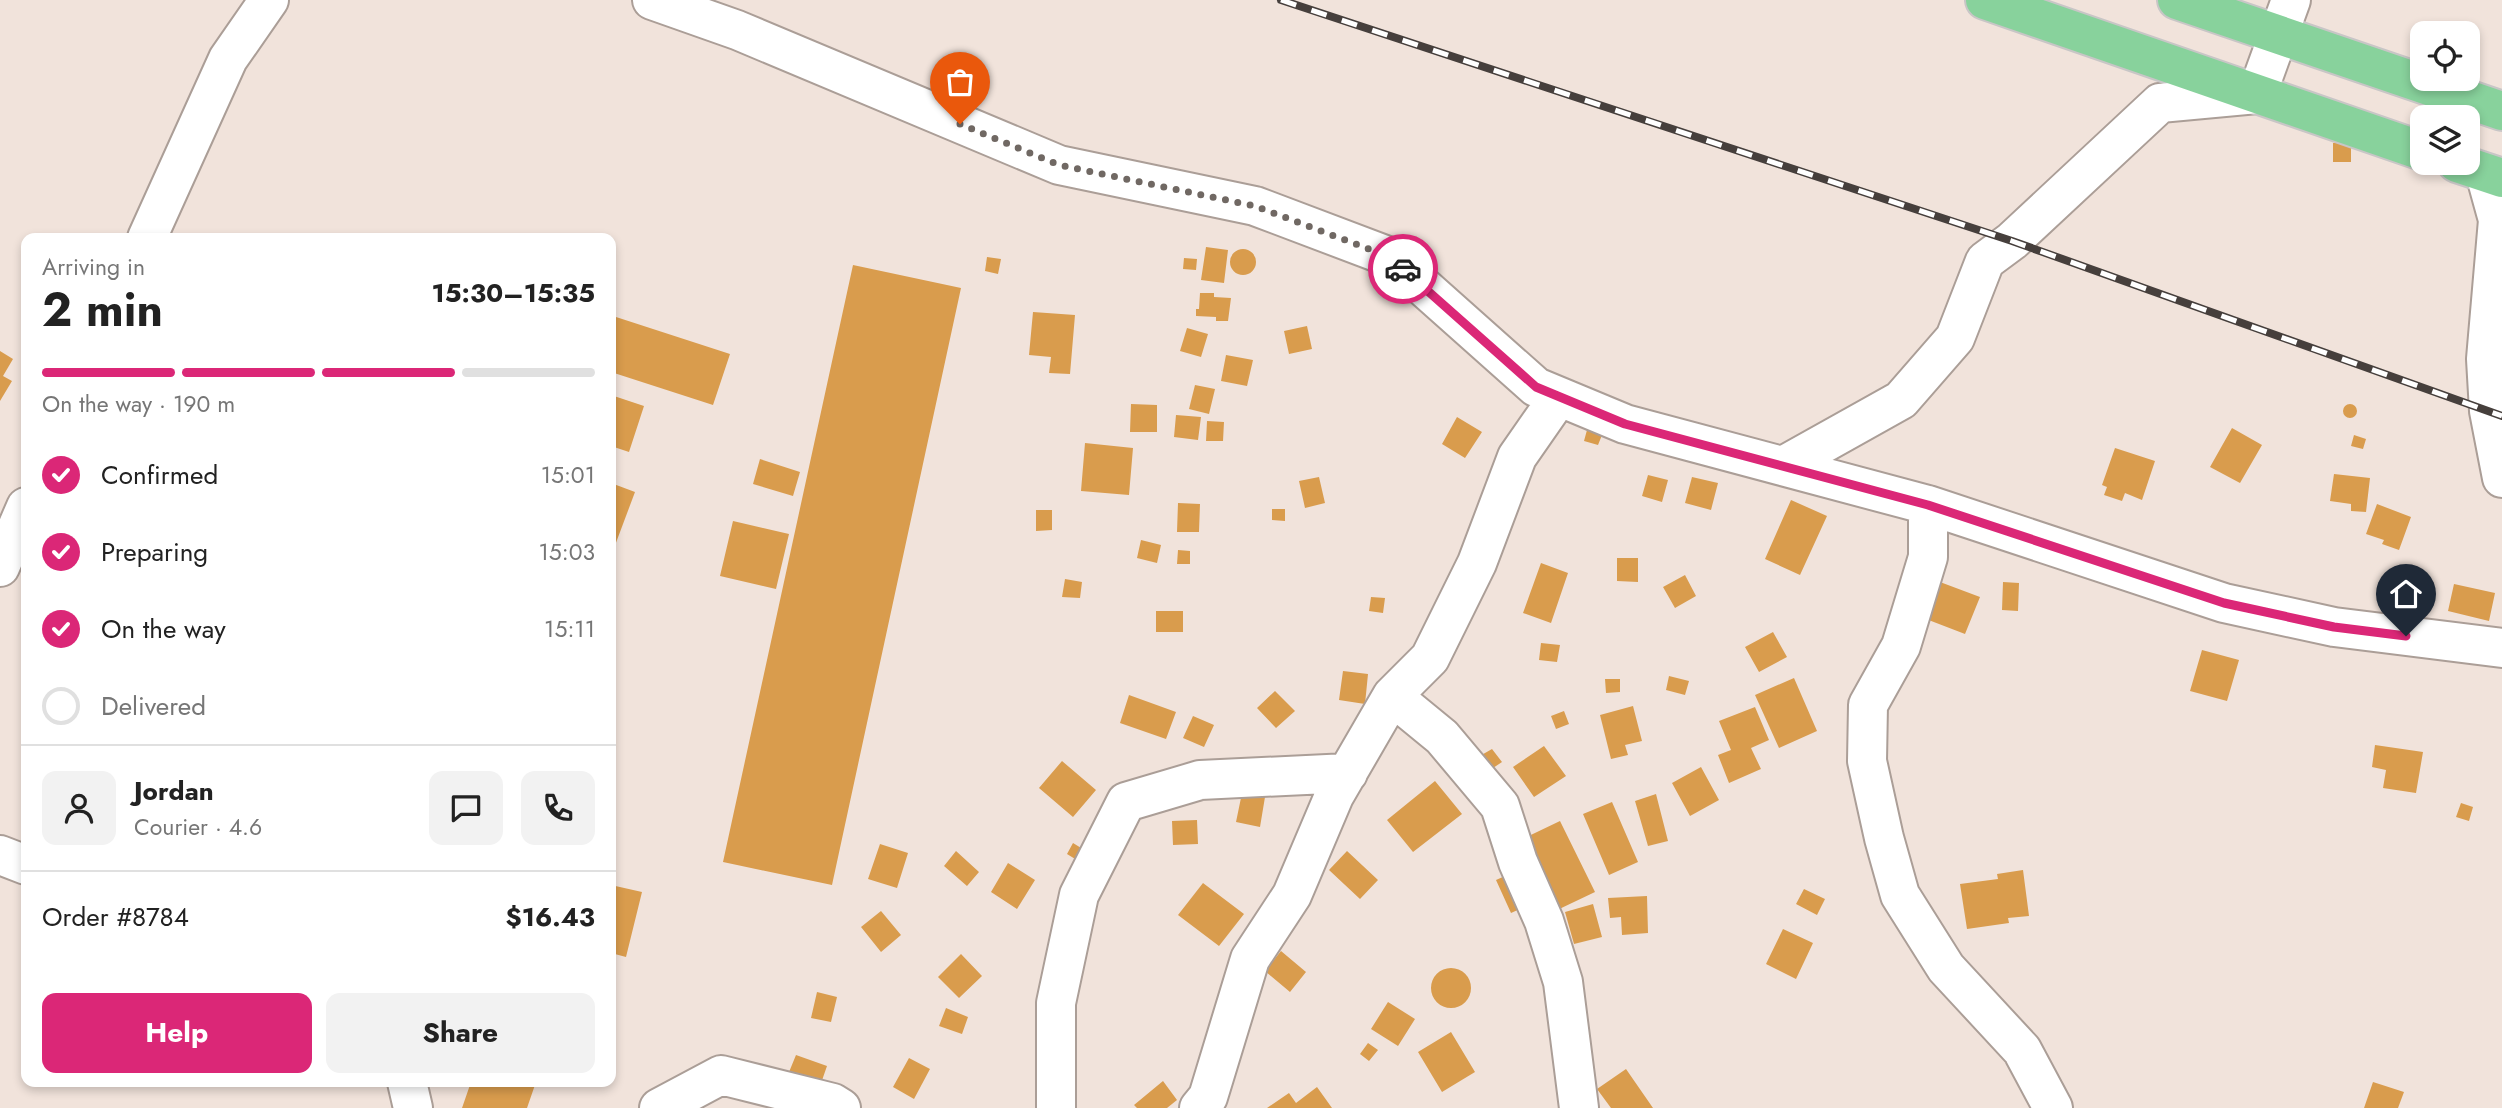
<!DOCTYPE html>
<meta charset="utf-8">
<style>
:root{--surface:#fff;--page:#f2f2f2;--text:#222;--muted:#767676;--line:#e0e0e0;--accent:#db2777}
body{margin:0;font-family:Jost,sans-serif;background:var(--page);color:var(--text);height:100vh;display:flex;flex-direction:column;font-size:26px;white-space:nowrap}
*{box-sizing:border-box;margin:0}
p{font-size:23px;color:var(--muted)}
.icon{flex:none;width:38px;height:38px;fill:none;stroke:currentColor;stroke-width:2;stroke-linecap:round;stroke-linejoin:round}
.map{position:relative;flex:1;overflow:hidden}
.details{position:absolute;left:21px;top:233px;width:595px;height:854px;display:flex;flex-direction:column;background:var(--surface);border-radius:14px;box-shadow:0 4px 10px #0003}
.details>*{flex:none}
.tools{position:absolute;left:2410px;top:21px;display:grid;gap:14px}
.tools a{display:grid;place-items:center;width:70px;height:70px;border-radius:14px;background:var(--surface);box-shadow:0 4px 10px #0003;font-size:35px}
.pin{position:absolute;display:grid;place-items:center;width:60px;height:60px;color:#fff;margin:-72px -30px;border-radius:50% 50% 50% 0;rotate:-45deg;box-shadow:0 0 7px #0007}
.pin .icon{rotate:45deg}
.courier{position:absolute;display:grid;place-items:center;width:70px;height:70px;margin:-35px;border:5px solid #db2777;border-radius:50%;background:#fff;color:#222;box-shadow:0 2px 9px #0007}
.overview em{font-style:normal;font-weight:700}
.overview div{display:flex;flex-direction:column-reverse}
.overview{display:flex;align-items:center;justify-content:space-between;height:119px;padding:0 21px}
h1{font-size:46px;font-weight:700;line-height:52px}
.bar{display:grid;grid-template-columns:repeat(4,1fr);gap:10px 7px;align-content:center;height:84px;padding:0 21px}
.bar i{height:9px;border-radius:5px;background:var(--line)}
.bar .on{background:var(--accent)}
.bar p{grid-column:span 4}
.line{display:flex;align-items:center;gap:18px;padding:0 21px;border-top:2px solid var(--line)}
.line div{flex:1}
.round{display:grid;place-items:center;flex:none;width:74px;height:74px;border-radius:14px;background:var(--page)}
ol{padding:0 21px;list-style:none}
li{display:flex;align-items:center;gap:21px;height:77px}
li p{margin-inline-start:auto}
li .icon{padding:7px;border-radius:50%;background:var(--accent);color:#fff;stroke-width:4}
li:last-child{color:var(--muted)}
li i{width:38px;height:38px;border:4px solid var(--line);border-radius:50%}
.primary-button{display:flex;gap:14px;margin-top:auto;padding:14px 21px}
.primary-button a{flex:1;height:80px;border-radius:14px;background:var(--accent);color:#fff;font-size:28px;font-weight:700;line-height:80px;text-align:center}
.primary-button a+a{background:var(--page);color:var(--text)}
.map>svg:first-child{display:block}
</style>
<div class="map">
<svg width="2502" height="1108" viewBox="0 0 2502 1108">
<rect width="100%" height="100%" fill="#f1e3db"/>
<path fill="#d99c4d" d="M2333,143H2351V162H2333Z
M1206,247L1228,250L1224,283L1201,280Z
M1230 262a13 13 0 1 1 26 0a13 13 0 1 1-26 0Z
M987,257L1001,259L998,274L985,271Z
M1184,258L1197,259L1196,270L1183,269Z
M853,265L961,288L832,885L723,862Z
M1200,293H1214V297L1231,298L1228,321H1216V317L1196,316V309H1199Z
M1033,312L1075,315L1070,374L1049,373L1051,357L1029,355Z
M616,317L730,354L713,405L611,372V335Z
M1307,326L1312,349L1289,354L1284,331Z
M1187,328L1208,334L1201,357L1180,351Z
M0,351L13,359L3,376L12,381L0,401Z
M1226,355L1253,360L1247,386L1221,381Z
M1195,385L1215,389L1209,414L1189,409Z
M611,395L644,406L629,452L611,446Z
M2343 411a7 7 0 1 1 14 0a7 7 0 1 1-14 0Z
M1131,404L1157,405V432H1130Z
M1176,415L1201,417L1198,440L1174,437Z
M1457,417L1482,432L1465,458L1442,444Z
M1207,421L1224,422L1223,441H1206Z
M2232,428L2262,445L2240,483L2210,467Z
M1587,430L1602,435L1598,445L1584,441Z
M2354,435L2366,439L2363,449L2351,446Z
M1085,443L1133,448L1129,495L1081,491Z
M2115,448L2155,461L2142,500L2125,493L2122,501L2104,495L2107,487L2102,485Z
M760,459L800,472L793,496L753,484Z
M2334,474L2370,478L2366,512L2351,511V504L2330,501Z
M1648,475L1668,480L1662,502L1642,496Z
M1319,477L1325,503L1305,508L1299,481Z
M1692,477L1718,483L1711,510L1685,503Z
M611,483L635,492L611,556Z
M1791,500L1827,516L1800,575L1765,559Z
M1178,503L1200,504L1199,532H1177Z
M2377,504L2411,517L2399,550L2382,544L2384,540L2366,534Z
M1272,509H1285V521L1272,520Z
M1036,510H1052V530L1036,531Z
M733,521L789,534L776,589L720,576Z
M1141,540L1161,545L1157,563L1137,558Z
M1178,550L1190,551V564H1177Z
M1617,558H1638V582L1617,581Z
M1541,563L1568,573L1551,623L1523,613Z
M1685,575L1696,596L1675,608L1663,587Z
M1065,579L1082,582L1080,598L1062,597Z
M1940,582L1980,597L1965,634L1926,619Z
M2003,582L2019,583L2018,611L2002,610Z
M2454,584L2495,593L2489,621L2448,611Z
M1371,597L1385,598L1383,613L1369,611Z
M1156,611H1183V632H1156Z
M1773,632L1787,657L1759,672L1745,647Z
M1541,643L1560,645L1557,662L1539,660Z
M2202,650L2239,660L2227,701L2190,691Z
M1343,671L1368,674L1365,704L1339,700Z
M1669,676L1689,681L1685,695L1666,690Z
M1794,678L1817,731L1779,748L1755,695Z
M1605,679H1620V692L1606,693Z
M1275,691L1295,711L1276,728L1257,708Z
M1129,695L1176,712L1166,739L1120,723Z
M1633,706L1642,741L1625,745L1628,755L1611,759L1600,715Z
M1755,707L1769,740L1751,748L1761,769L1729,783L1718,755L1731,750L1719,721Z
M1564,711L1569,724L1556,729L1551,716Z
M1193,716L1214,725L1204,747L1183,738Z
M2375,745L2423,752L2416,793L2383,788L2386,770L2372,767Z
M1544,746L1566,776L1534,797L1513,767Z
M1492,749L1502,762L1487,772L1478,757Z
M1062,761L1096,790L1073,817L1039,788Z
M1701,767L1719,800L1690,816L1672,783Z
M1435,781L1462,814L1413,852L1387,820Z
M1242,793L1265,797L1260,827L1236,822Z
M1656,794L1668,841L1648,846L1635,801Z
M1612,802L1638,862L1609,875L1583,814Z
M2461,803L2473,807L2469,821L2456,817Z
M1197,820L1198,844L1173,845L1172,821Z
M1560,821L1595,892L1553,912L1518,841Z
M1073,843L1086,851L1080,862L1067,854Z
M880,844L908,853L897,888L868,879Z
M956,851L979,872L967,886L944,866Z
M1347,851L1378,880L1360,899L1329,870Z
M1008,863L1035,880L1017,909L991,892Z
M2023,870L2029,916L2008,918L2009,923L1967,929L1960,884L1998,879L1997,874Z
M1514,872L1529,905L1511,913L1496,880Z
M1203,883L1244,914L1219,946L1178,915Z
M611,885L642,892L626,957L611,953Z
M1804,889L1825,899L1817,915L1796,904Z
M1647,896L1648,933L1622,935L1621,917L1610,918L1608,898Z
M1593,904L1602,937L1574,944L1565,912Z
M881,911L901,935L881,952L861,927Z
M1783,929L1813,943L1796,979L1766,964Z
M1281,951L1306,972L1290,992L1265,971Z
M961,954L982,976L959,998L938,977Z
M1431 988a20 20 0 1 1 40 0a20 20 0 1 1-40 0Z
M817,992L837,997L831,1022L811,1018Z
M1388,1002L1415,1019L1398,1046L1371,1029Z
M946,1008L968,1017L962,1034L939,1026Z
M1451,1032L1475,1072L1442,1092L1418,1052Z
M1368,1043L1378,1050L1369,1061L1360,1054Z
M796,1055L827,1066L819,1089L787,1077Z
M909,1058L930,1069L914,1099L893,1087Z
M1626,1069L1653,1108H1611L1597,1089Z
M1163,1081L1177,1100L1167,1108H1137L1134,1105Z
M471,1082H536L527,1108H462Z
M2373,1082L2404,1092L2398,1108H2364Z
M1317,1087L1332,1108H1267L1289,1093L1296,1103Z"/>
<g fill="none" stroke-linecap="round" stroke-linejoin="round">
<g stroke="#ab9e97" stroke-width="42">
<path id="minor" d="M652,0L737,30L1059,165L1255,206L1390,257L1536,387L1625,424L1928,505L2224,603L2334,627L2502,648
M2485,173L2498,220L2486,359L2489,411L2502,478
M147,238L228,59L269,0
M1558,398L1517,457L1477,563L1430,658L1392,696L1442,737L1500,806L1518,862L1544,921L1563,982L1579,1108
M1783,466L1901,400L1955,338L1985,261L2012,241L2160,103L2257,94L2291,0
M1928,505V557L1901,646L1868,705L1867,761L1884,838L1900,895L1946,968L2022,1050L2053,1108
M0,567L26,507
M0,855L26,865
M407,1082L413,1108
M659,1108L721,1075L833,1103L841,1108
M1056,1108V1003L1079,895L1126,802L1200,780L1348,773
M1199,1108L1208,1097L1250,959L1292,895L1334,796L1392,696"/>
</g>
<g stroke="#c8c6c6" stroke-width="42">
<path id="highway" d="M1985,0L2422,151
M2177,0L2502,111
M2457,163L2502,178"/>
</g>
<use href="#minor" stroke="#fff" stroke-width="38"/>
<use href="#highway" stroke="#88d29c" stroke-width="38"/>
<g stroke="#463f3c" stroke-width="8">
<path id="rail" d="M1281,0L2012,241L2502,416"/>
</g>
<use href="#rail" stroke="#fff" stroke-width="5" stroke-dasharray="16" stroke-linecap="butt"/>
</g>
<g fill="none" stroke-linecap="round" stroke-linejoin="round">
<path stroke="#706863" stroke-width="7" stroke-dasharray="0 12.6" d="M960,124L1059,165L1255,206L1390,257L1403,269"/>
<path stroke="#db2777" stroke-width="9" d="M1403,269L1536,387L1625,424L1928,505L2224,603L2334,627L2406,636"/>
</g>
</svg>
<div class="tools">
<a><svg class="icon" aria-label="locate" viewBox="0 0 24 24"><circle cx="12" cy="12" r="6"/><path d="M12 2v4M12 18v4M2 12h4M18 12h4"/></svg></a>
<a><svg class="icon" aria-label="layers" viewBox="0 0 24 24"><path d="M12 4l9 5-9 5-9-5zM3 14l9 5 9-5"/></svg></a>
</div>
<div class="pin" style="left:960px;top:124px;background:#ea580c"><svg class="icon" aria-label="bag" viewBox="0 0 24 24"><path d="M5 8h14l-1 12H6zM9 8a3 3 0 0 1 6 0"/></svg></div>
<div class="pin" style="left:2406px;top:636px;background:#1f2937"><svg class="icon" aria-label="home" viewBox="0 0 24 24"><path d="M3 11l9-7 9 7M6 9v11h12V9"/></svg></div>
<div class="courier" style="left:1403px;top:269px"><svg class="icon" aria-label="car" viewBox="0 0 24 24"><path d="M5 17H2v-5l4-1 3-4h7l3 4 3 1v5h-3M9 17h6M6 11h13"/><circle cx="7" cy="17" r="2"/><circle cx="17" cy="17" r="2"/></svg></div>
<section class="details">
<div class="overview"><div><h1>2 min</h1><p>Arriving in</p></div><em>15:30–15:35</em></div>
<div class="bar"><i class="on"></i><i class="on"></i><i class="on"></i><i></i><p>On the way · 190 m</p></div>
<ol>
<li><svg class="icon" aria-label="check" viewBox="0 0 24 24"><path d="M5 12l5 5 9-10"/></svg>Confirmed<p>15:01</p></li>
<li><svg class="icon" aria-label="check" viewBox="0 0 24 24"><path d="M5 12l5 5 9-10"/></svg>Preparing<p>15:03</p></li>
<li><svg class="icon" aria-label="check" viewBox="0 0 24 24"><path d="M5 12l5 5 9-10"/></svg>On the way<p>15:11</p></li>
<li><i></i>Delivered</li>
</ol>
<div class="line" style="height:126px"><a class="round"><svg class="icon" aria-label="person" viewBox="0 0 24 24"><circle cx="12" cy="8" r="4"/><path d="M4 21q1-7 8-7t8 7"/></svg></a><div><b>Jordan</b><p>Courier · 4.6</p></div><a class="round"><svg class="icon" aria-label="chat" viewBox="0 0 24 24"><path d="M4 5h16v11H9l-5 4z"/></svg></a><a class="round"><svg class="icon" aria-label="phone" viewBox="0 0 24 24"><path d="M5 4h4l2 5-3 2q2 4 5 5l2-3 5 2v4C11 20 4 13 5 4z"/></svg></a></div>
<div class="line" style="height:91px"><div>Order #8784</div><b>$16.43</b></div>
<div class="primary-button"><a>Help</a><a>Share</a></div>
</section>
</div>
